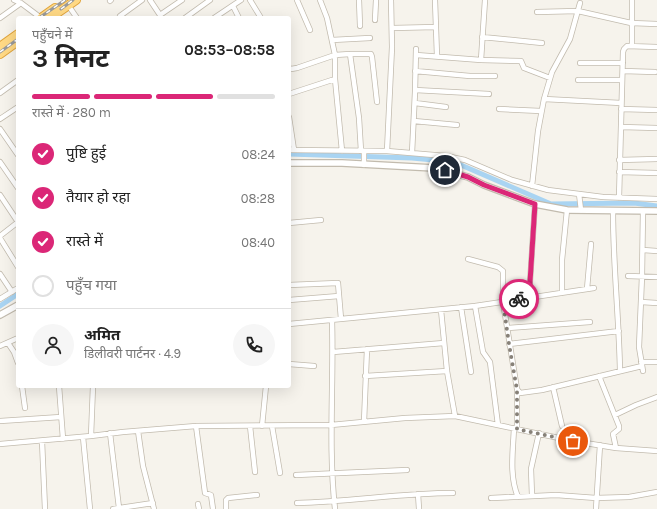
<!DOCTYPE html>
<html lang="hi">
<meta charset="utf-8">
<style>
:root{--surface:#fff;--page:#f6f6f6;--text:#222;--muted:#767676;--line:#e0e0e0;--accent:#db2777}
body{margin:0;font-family:Karla,"Noto Sans Devanagari",sans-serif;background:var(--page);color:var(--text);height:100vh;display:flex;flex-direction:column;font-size:15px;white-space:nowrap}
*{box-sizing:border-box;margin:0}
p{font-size:13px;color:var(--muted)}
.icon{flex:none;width:22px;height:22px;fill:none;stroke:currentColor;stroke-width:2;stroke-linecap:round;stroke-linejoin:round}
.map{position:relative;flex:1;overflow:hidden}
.panel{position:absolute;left:16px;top:16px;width:275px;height:372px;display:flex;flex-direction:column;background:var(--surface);border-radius:4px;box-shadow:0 4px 16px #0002}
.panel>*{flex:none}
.pin{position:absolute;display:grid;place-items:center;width:34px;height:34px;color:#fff;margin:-17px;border:2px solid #fff;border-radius:50%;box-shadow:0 1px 4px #0007}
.courier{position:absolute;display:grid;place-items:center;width:40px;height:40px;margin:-20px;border:3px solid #db2777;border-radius:50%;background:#fff;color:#222;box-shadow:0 1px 5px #0007}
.overview em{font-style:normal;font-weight:700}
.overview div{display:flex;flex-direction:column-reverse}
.overview{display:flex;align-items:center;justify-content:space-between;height:68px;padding:0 16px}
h1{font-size:26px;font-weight:700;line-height:30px}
.bar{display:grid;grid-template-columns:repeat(4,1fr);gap:6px 4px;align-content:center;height:48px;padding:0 16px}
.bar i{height:5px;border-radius:3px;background:var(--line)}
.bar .selected{background:var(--accent)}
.bar p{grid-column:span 4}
.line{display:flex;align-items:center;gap:10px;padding:0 16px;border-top:1px solid var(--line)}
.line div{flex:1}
.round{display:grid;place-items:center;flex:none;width:42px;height:42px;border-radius:21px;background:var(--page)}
ol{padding:0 16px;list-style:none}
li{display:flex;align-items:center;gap:12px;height:44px}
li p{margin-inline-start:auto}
li .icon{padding:4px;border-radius:50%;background:var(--accent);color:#fff;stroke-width:4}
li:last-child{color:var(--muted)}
li i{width:22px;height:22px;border:2px solid var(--line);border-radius:50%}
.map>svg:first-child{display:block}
</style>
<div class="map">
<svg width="657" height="509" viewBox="0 0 657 509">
<rect width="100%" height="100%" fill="#f6f3ec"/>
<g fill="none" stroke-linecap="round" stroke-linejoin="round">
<path stroke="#a9d4f2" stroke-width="5" d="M289,154L412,158L454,162L551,204L634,203L657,206
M0,306L18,294"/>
<g stroke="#c2bbae" stroke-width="6">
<path id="minor" d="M14,0L21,3L41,18
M150,0L162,18
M250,0L261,18
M297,0L310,30
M320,0L327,18L335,55V79L342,151
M359,0L360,26
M435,0L437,56
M110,1L111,0
M68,5L77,18
M233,6L239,18
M537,12L578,11L631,23L657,24
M160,15L182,0
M120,16L142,0
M0,18L21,3
M185,18L210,0
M214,18L241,0
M375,20L376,0
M393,28L436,27
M482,37L542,43
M332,40L370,38
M632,45V0
M350,54L359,118L361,151
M416,55L481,60L521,61L524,68L550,78
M481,60L485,0
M580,63H623
M289,68L291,69L297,68L335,55L350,54H371L372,57L377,102
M415,71L470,76H495
M623,71L655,72
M578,80H622
M415,90L489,94
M0,93L18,80
M289,94L335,79
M544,99L621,103
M415,103L446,107
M499,109L541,111
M621,109L657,110
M289,117L294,150
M0,119L18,107
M414,121L457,125
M621,127L657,128
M0,129L18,155
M289,150L387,151L446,156L465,160L512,180L548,190L603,197L657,199
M387,151L392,47L391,0
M412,153L415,92L416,49
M619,160L657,159
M0,162L18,188
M364,165V151
M619,172L657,173
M532,186L538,131L544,99L552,72L570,39L580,3
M579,194L581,210
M0,195L18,222
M619,198L623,52L624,49L627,46L657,47
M613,211C613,265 619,318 620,371
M643,211L642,276L639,347L643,371
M289,223L321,220
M0,236L18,222
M0,238L18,267
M643,250L657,251
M468,259L498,267L503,271V302L517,389L520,393L542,390L642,366
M0,274L12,292
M628,276L657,277
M289,285L338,283L341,319
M587,289L591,244
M562,293V260L567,210
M529,298L535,204
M0,299L18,288
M289,300L339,296
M641,302L657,303
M475,306L483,352L490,362L498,425
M461,307L471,372
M441,310L447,371L455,416
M332,320C334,383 328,446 335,509
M289,324L475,306L594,288
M507,328L590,322
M8,343L14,352L18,363
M509,344L619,331
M0,346L18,338
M333,352L444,343
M641,362H657
M289,364L314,366
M365,376L447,371
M599,376L619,426V429L613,434L616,448
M22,386L25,408
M59,386L63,439
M553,387L562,426
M615,415L636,405L657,397
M0,421L61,417
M364,422L367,349
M196,426L205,493L211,495L213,509
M250,426L255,472
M262,426L266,386
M272,426L280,473
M514,428C513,451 509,476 518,497
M517,429V390
M138,431L143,466L154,509
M110,433L119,508
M91,436L93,386
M83,437L90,509
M42,441L45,509
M0,444L91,436L123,432L196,426L331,425L405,418L455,416L573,441L616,448L657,451
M296,475L407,470
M418,494L419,509
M532,496L531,469L539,433
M491,498L556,495L596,498L629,497L657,492
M297,503C349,502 401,493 453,493
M198,504L199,509
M113,509L153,503
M226,509V500L228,498L257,495
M596,509L600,445"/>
</g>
<g stroke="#c2bbae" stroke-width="8">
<path id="tertiary" d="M289,163H342L434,168L468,177L484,185L535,204L567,210L657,211
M0,315L18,305"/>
</g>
<g stroke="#e0a43c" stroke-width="10">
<path id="trunk" d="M41,18L55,8
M50,18L76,0
M0,47L18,34
M0,54L18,41"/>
</g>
<use href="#minor" stroke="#fff" stroke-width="4.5"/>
<use href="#tertiary" stroke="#fff" stroke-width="5.5"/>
<use href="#trunk" stroke="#ffd985" stroke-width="8"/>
<g stroke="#9a9a9a" stroke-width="3">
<path id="rail" d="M61,9L73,0
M39,18L65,0
M0,52L18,39"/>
</g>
<use href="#rail" stroke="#fff" stroke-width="1.5" stroke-dasharray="4.5" stroke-linecap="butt"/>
</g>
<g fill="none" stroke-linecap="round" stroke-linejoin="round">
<path stroke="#878178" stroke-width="4" stroke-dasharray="0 7.2" d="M519,299L503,302L509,344L517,390V429L573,441"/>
<path stroke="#db2777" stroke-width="5" d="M445,170L468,177L484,185L535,204L529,298L519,299"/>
</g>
</svg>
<div class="pin" style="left:573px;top:441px;background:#ea580c"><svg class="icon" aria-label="bag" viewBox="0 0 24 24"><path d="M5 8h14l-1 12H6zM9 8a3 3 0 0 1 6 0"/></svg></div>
<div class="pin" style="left:445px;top:170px;background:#1f2937"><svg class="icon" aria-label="home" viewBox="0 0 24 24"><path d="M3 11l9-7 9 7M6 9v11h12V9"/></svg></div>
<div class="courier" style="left:519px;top:299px"><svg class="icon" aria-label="bike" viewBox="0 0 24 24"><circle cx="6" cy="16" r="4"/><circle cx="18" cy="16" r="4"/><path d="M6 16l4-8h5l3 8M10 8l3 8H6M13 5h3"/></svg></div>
<section class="panel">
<div class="overview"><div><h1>3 मिनट</h1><p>पहुँचने में</p></div><em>08:53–08:58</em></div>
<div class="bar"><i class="selected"></i><i class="selected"></i><i class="selected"></i><i></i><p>रास्ते में · 280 m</p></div>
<ol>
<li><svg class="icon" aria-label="check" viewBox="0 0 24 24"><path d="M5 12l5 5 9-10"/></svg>पुष्टि हुई<p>08:24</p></li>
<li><svg class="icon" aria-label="check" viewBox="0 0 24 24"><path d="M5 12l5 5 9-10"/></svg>तैयार हो रहा<p>08:28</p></li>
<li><svg class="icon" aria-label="check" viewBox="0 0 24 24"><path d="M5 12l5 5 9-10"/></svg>रास्ते में<p>08:40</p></li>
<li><i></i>पहुँच गया</li>
</ol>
<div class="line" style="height:72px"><a class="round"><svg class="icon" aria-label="person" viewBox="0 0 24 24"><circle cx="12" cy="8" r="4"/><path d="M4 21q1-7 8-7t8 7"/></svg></a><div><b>अमित</b><p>डिलीवरी पार्टनर · 4.9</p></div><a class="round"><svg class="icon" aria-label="phone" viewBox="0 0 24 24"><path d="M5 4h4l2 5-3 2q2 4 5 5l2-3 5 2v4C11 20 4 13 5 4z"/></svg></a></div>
</section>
</div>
